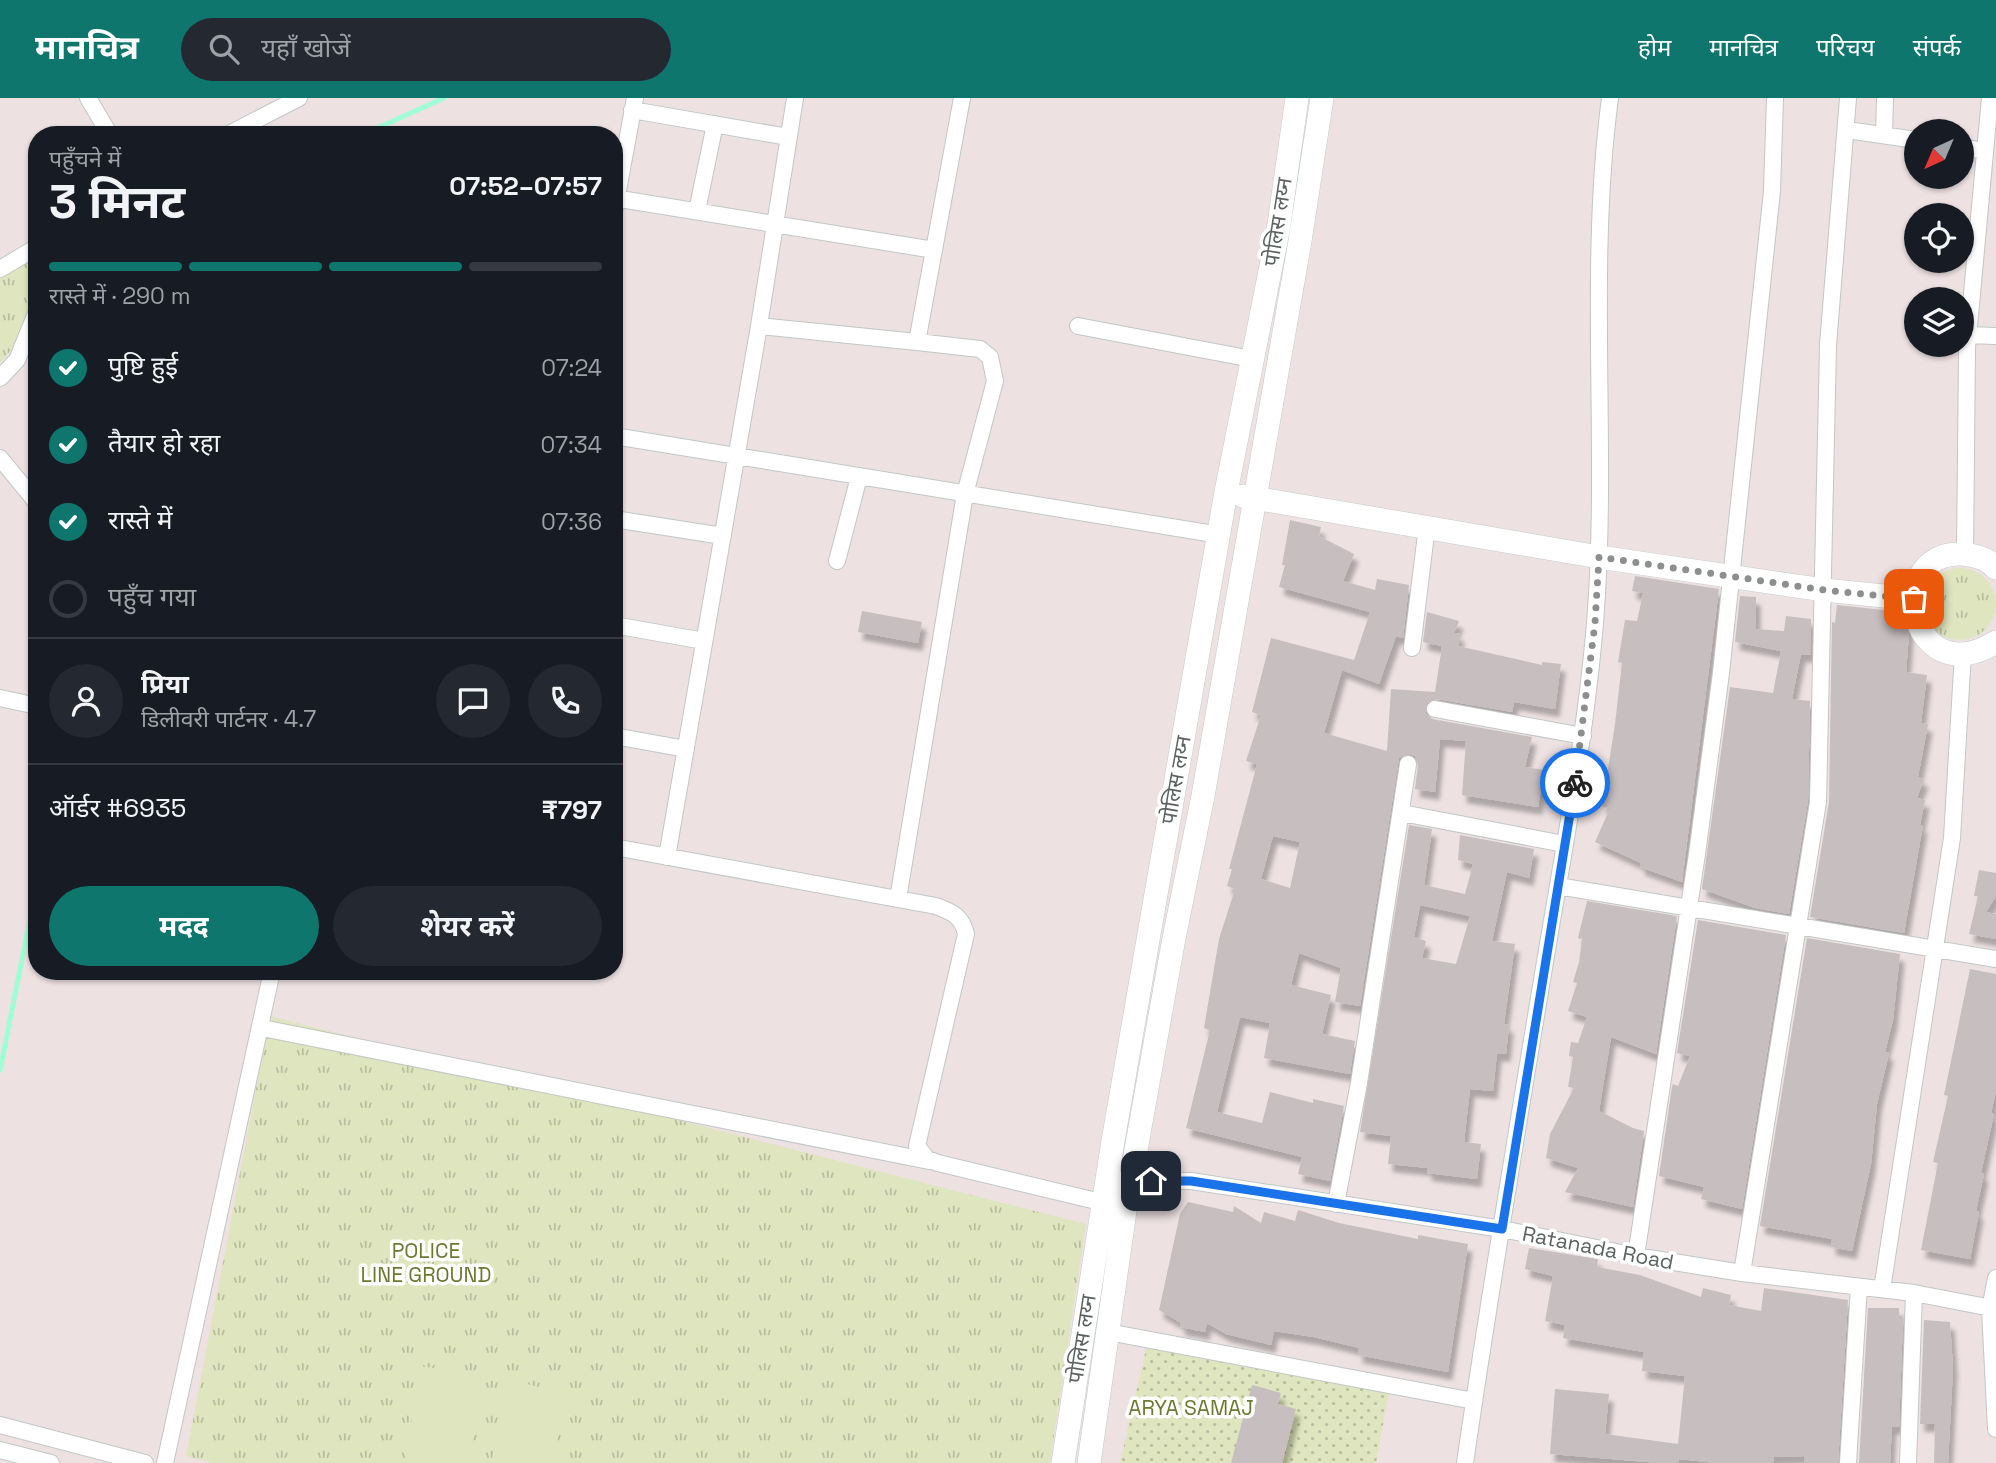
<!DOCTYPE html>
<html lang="hi">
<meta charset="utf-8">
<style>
:root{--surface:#171b24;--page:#242831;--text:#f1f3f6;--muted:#9ea1a6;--line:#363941;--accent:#0f766e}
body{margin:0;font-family:"Space Grotesk","Noto Sans Devanagari",sans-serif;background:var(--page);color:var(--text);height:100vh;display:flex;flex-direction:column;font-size:26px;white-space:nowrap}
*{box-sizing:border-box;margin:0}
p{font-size:23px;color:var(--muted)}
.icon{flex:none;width:38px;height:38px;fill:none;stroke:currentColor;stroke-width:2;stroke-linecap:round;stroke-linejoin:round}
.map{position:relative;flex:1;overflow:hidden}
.sheet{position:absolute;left:28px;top:28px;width:595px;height:854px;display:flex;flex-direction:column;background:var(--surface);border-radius:28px;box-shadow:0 2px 5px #0004}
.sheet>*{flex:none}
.needle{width:46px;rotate:224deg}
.fabs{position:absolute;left:1904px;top:21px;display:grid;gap:14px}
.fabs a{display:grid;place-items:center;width:70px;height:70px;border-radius:50%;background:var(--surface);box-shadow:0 2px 5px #0004;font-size:35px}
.pin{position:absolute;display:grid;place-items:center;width:60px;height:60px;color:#fff;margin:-30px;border-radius:14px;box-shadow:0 4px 10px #0006}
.courier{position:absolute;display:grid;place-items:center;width:70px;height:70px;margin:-35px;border:5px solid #1a73e8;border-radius:50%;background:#fff;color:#222;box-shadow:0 2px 9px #0007}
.head em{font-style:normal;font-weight:700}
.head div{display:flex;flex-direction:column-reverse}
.head{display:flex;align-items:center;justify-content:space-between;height:119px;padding:0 21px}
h1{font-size:46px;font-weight:700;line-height:52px}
.bar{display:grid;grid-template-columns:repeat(4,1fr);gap:10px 7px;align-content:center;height:84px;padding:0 21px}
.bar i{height:9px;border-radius:5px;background:var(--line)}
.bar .current{background:var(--accent)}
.bar p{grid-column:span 4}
.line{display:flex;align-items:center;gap:18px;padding:0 21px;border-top:2px solid var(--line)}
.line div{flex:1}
.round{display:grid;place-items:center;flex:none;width:74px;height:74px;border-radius:37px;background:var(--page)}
ol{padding:0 21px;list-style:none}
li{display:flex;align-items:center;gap:21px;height:77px}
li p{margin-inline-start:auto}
li .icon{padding:7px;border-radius:50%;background:var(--accent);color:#fff;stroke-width:4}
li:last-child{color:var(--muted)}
li i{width:38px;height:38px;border:4px solid var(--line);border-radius:50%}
.action{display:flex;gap:14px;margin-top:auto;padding:14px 21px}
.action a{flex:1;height:80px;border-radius:42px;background:var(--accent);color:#fff;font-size:28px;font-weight:700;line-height:80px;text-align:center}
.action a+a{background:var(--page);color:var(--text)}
header{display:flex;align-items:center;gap:42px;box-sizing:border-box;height:98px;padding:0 35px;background:var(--accent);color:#fff}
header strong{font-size:33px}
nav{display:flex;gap:38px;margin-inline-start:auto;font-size:24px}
.search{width:490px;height:63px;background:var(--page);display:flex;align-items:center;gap:18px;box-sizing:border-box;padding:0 24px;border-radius:38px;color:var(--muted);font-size:26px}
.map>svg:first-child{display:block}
</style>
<header>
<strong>मानचित्र</strong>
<div class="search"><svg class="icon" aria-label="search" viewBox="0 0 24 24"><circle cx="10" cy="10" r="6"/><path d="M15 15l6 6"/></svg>यहाँ खोजें</div>
<nav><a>होम</a><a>मानचित्र</a><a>परिचय</a><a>संपर्क</a></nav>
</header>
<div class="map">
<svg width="1996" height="1365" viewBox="0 0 1996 1365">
<defs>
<pattern id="grass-tufts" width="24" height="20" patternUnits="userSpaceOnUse" patternTransform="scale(1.75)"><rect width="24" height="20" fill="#dfe5be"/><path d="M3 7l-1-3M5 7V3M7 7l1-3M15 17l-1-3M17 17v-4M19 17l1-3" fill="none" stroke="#b8bd9e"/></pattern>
<pattern id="garden-dots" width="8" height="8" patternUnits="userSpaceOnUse" patternTransform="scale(1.75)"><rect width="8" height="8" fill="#dfe5be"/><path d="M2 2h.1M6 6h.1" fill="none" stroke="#b8bd9e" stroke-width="1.8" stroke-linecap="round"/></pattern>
<filter id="shadow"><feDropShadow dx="4.5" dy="8" stdDeviation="2" flood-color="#0004"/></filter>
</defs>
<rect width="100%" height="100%" fill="#ede1e2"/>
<path fill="url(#grass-tufts)" d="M33,160L37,162C37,199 26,238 0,265V181Z
M1924 506a36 36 0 1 1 72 0a36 36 0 1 1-72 0Z
M270,918L1086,1126L1050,1365H213L186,1358Z"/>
<path fill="url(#garden-dots)" d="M1147,1247L1390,1288L1376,1365H1120Z"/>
<path fill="#dfe5be" d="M421,1268L485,1279L469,1365H404Z
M510,1282L568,1296L552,1365H491Z"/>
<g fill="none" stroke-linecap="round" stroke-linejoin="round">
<path stroke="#a0fed6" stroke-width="5" d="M362,37L444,0
M0,972L37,786"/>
</g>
<path fill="#c7bec0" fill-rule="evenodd" filter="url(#shadow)" d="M1290,422L1321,429L1319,438L1354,456L1343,483L1375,492L1377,481L1409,487L1403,540L1396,538L1379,586L1342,572L1324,635L1387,653L1391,591L1435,594L1442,548L1423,544L1427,514L1459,523L1454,535L1460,536L1458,548L1542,567V564L1561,566L1555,611L1514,604L1512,614L1437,601L1427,605L1425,615L1432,621L1532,639L1525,669L1544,672L1538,709L1462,697L1466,643L1440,641L1435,694L1415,691L1418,667L1415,658L1409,656L1399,660L1360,908L1335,904L1341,870L1299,855L1291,887L1331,897L1322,936L1355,943L1350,976L1264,960L1270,925L1240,919L1217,1014L1262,1025L1270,994L1313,1005V1001L1344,1008L1330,1083L1298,1076L1302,1059L1186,1030L1210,932L1204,930L1219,841L1235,791L1227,788L1232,771H1229L1257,666L1246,663L1261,617L1252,614L1271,540L1354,562L1370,514L1279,489L1285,467H1282ZM1273,738L1300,744L1290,790L1261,781Z
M1635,478L1719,491L1682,784L1640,769L1641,765L1595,744L1610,710L1602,709L1615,626L1622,565L1618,564L1625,522L1637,523L1643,495L1632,493Z
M1740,498L1756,499V531L1784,533L1786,518L1811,521V557L1801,556L1792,601L1810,603L1808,703L1789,816L1755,810L1702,791L1730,589L1773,595L1781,553L1735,544Z
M1837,507L1902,514L1909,535L1906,574L1927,577L1921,625L1928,626L1918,679L1924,681L1917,700L1925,702L1920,727H1923L1904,835L1810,819L1829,704L1832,524L1835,525Z
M862,513L922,524L918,545L858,534Z
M1409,727L1432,731L1424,787L1465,796L1473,766L1458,762L1460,737L1534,751L1529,780L1507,774L1492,843L1515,846L1504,926L1509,927L1506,956L1497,955L1493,993L1470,991L1464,1044L1481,1046L1477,1081L1427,1075L1428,1070L1388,1066L1391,1038L1360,1034ZM1420,807L1470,818L1456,866L1422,860L1426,843L1414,839Z
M1979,772L1996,775V798L1986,814L1996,816V841L1969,836L1978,798H1974Z
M1587,803L1677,818L1656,956L1611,939L1599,1013L1633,1030L1644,1033L1633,1109L1565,1094L1578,1070L1546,1060L1550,1036L1574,990L1568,989L1573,959L1569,958L1571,944L1578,945L1587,919L1568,913L1577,885L1573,884L1579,864L1582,841L1578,840Z
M1698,822L1786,837L1742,1111L1701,1101L1704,1089L1659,1078L1672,989L1673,986L1678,988L1690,958L1677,955Z
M1807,840L1900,856L1893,922L1885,954L1889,955L1877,1006L1871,1066L1852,1153L1831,1149L1832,1141L1760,1128Z
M1970,871L1996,876V993L1991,1015L1994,1016L1981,1075L1984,1076L1976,1113L1979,1114L1970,1161L1921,1152L1938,1065L1933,1064L1948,998L1944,997Z
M1188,1104L1233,1114L1234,1108L1261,1125L1264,1114L1295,1123L1298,1112L1339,1125L1418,1141V1137L1468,1146L1448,1274L1358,1257L1359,1250L1314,1239L1274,1233L1271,1247L1226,1236L1207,1225L1205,1234L1180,1229L1181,1225L1159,1212L1180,1116Z
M1529,1150L1598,1161L1597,1169L1640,1177L1701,1199L1703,1190L1731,1197L1729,1207L1761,1213L1764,1190L1848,1202L1838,1365H1804V1358L1774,1359V1365H1717L1679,1361V1365H1660L1550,1356L1555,1291L1609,1296L1605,1336L1678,1346L1685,1278L1642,1273L1644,1254L1563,1240L1565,1227L1545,1223L1553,1178L1525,1171Z
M1868,1210H1899V1220H1903L1899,1329L1892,1328L1890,1365H1859Z
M1924,1222L1950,1224L1953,1270L1948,1365H1934L1935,1326H1920Z
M1252,1287L1281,1295L1278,1306L1296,1311L1282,1365H1231Z"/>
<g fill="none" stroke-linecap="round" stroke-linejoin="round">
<g stroke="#c0c8c6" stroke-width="18">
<path id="street" d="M88,0L110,37
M632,12L788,39
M1847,32L1916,42
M227,37L299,0
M1884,37L1885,0
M1962,49L1984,53
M614,100L934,152
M697,113L715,26
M614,114L635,0
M0,171L37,149
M759,228L917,244
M1078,228L1252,261
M1968,237L1996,238
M0,280L17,262L37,213
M614,338L1220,437
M0,360L37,405
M614,421L723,438
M1965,457L1967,250L1990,0
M837,463L859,379
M614,527L704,543
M1412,550L1427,428
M0,600L37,608
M1435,611L1583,638
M614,638L686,651
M1402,715L1564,746
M614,749L936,808C952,814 962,818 966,836L917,1048L927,1061L938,1065L1113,1107
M667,759L759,228L795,0
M1558,788L1996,861
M898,801L965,396L995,283L990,259L980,251L917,244L962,0
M262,930L929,1063
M1120,1082L1191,1083L1502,1131L1636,1158L1742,1175L1914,1195L1996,1211
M1336,1106L1359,985L1408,666
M1636,1158L1697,756L1721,575L1772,93L1775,0
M1742,1175L1818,704L1828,247L1848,0
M1996,1180L1990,1211L1996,1331
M1882,1191L1952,740L1963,555
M1108,1234L1474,1303
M0,1327L145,1365
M0,1352L51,1365
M165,1365L272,873
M1465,1365C1490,1192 1519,1019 1548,846C1566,739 1586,633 1595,525C1609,350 1587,174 1610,0
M1848,1365L1859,1189
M1908,1365L1914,1195"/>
</g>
<g stroke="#c3ccca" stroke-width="24">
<path id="secondary" d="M1243,398L1599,459L1824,492L1914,501
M1996,470C1988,461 1975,457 1962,456C1883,452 1908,598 1996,544
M1063,1365L1113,1043L1226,394L1278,133L1297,0
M1089,1365L1125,1113L1174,840L1203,698L1300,143L1322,0"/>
</g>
<use href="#street" stroke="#fff" stroke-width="16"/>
<use href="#secondary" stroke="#fff" stroke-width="23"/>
</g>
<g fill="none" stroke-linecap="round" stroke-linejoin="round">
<path stroke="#8d8e8e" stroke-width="7" stroke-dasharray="0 12.6" d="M1575,685L1595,525L1599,459L1824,492L1914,501"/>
<path stroke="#1a73e8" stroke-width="9" d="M1151,1083H1191L1502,1131L1575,685"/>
</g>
<g text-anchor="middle" stroke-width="7" stroke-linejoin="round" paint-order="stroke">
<g font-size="21" fill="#5a6260" stroke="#fff">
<text transform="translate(1278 124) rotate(-81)" y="7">पोलिस लय्न</text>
<text transform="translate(1176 682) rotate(-80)" y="7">पोलिस लय्न</text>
<text transform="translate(1598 1150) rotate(11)" y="7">Ratanada Road</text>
<text transform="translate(1082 1241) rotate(-81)" y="7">पोलिस लय्न</text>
</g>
<g font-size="21" fill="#6c7932" stroke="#fff">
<text x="426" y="1160">POLICE<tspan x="426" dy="24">LINE GROUND</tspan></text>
<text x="1191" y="1317">ARYA SAMAJ</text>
</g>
</g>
</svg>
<div class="fabs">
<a><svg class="needle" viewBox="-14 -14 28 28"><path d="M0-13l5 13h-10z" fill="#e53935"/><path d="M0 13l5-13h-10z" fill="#9ea1a6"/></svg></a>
<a><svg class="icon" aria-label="locate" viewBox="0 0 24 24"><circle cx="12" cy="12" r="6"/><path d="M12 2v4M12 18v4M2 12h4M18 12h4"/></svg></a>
<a><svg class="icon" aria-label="layers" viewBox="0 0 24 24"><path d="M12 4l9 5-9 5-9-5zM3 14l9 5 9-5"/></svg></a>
</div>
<div class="pin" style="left:1914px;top:501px;background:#ea580c"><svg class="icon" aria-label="bag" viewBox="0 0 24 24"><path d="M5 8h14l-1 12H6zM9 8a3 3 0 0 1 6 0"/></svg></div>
<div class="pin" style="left:1151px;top:1083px;background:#1f2937"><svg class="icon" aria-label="home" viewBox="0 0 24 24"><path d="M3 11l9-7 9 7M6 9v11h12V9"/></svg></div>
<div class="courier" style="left:1575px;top:685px"><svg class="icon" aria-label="bike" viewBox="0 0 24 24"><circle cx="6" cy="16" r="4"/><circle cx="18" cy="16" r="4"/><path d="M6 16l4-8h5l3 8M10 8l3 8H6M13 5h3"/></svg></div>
<section class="sheet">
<div class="head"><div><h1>3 मिनट</h1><p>पहुँचने में</p></div><em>07:52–07:57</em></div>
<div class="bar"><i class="current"></i><i class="current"></i><i class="current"></i><i></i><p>रास्ते में · 290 m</p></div>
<ol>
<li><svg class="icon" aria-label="check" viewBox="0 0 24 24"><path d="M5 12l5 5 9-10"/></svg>पुष्टि हुई<p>07:24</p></li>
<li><svg class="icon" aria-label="check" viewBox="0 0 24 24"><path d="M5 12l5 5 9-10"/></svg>तैयार हो रहा<p>07:34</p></li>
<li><svg class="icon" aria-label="check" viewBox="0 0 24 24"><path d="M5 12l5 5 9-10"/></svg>रास्ते में<p>07:36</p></li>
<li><i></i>पहुँच गया</li>
</ol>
<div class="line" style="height:126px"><a class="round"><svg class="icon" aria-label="person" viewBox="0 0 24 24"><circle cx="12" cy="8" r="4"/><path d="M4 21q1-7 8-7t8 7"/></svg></a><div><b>प्रिया</b><p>डिलीवरी पार्टनर · 4.7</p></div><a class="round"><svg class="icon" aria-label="chat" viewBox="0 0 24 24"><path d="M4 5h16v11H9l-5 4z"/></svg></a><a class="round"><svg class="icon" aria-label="phone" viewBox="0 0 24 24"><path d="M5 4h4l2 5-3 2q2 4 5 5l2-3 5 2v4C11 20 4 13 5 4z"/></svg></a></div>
<div class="line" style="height:91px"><div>ऑर्डर #6935</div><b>₹797</b></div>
<div class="action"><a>मदद</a><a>शेयर करें</a></div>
</section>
</div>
